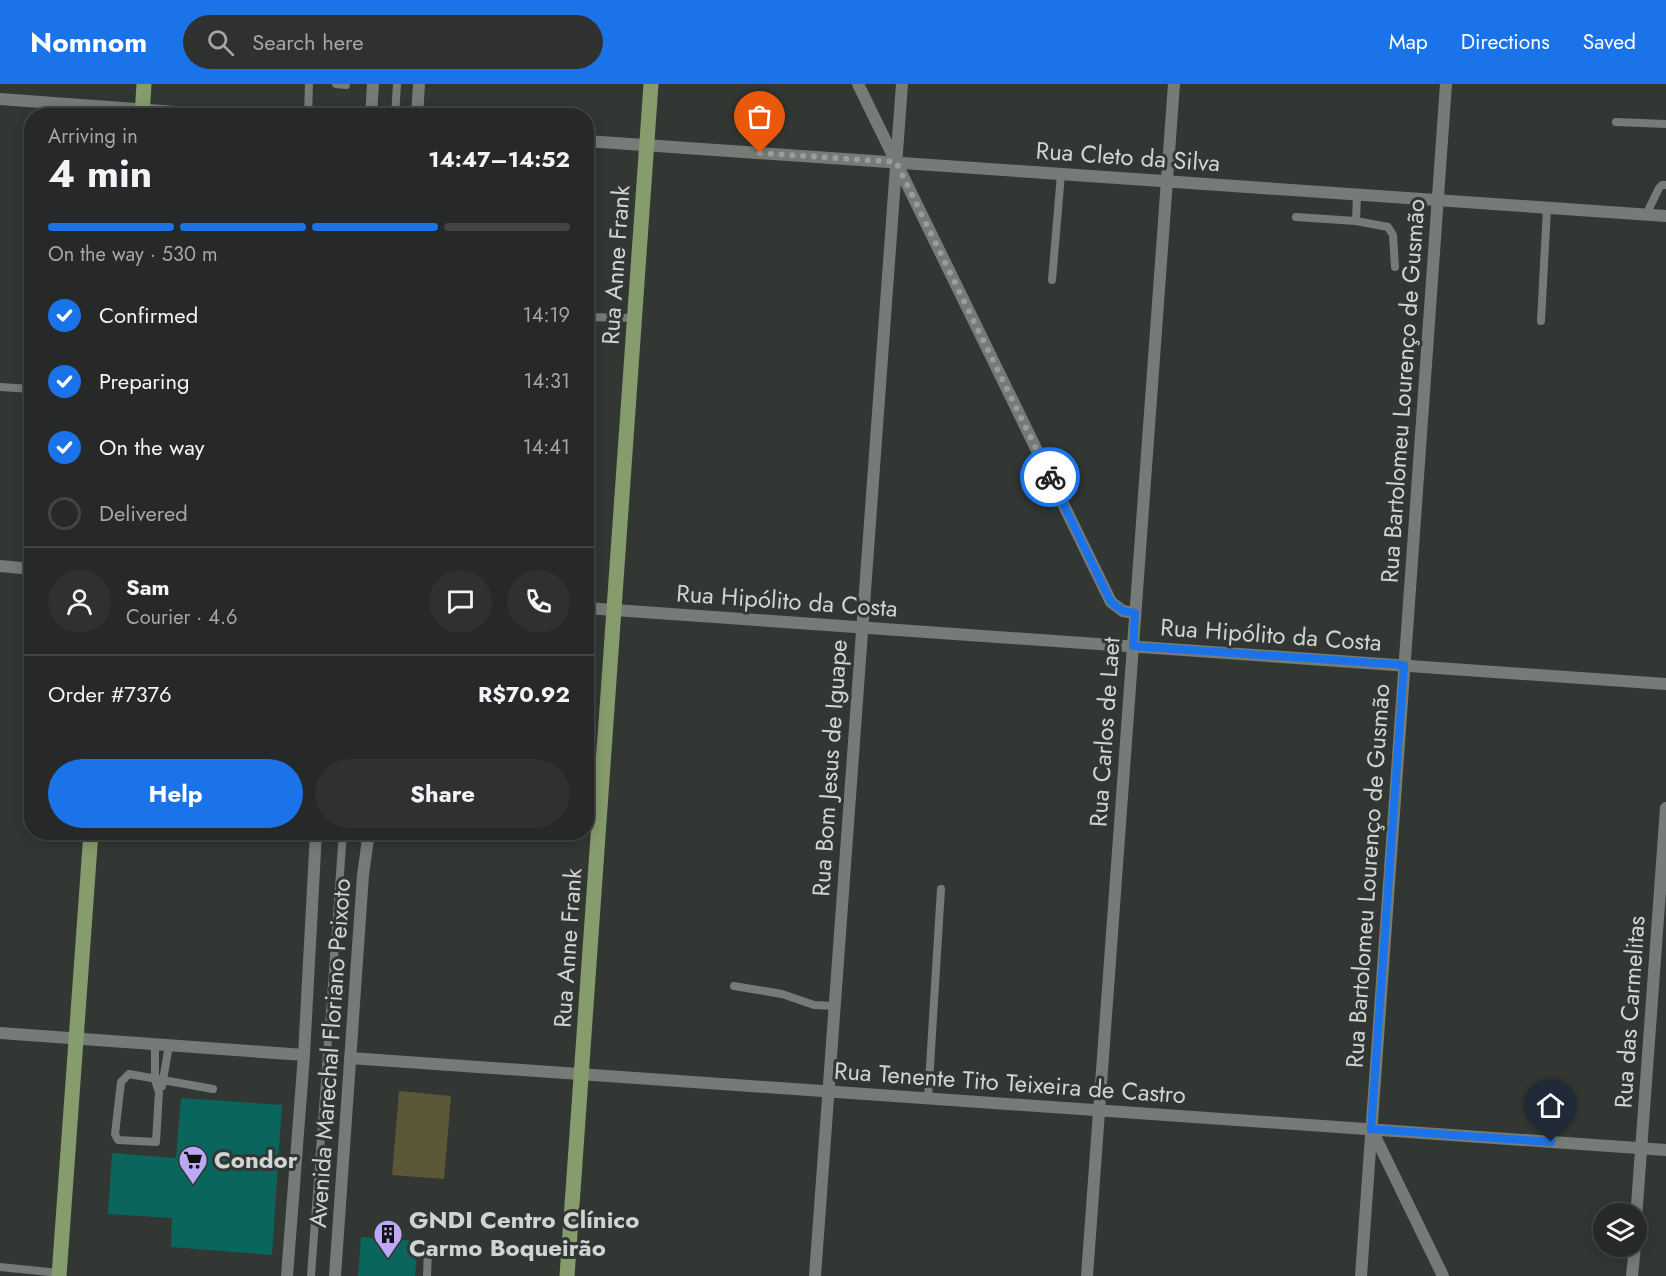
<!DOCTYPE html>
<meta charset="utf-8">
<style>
:root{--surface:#262927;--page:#2e312f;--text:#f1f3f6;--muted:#a4a6a7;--line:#424544;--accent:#1a73e8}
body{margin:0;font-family:Jost,sans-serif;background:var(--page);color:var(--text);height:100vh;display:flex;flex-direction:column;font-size:22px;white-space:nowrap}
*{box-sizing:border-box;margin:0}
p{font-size:20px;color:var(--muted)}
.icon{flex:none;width:33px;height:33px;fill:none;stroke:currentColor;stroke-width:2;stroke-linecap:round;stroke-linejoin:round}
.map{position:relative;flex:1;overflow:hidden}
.sheet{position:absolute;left:24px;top:24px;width:570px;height:732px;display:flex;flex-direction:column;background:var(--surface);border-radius:24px;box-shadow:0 3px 15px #0003,0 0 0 2px var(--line)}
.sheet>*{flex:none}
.controls{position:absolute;left:1593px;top:1119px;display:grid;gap:12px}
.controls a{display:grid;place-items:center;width:54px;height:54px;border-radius:50%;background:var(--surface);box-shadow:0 3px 15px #0003,0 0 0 2px var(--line);font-size:30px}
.pin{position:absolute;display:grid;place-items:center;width:51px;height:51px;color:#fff;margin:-62px -26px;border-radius:50% 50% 50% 0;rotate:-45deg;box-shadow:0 0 6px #0007}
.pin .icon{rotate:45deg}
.courier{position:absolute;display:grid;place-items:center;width:60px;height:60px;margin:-30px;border:4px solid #1a73e8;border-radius:50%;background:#fff;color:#222;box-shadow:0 2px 8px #0007}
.overview em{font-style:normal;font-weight:700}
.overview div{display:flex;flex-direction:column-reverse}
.overview{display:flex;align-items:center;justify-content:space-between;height:102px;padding:0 24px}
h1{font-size:39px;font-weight:700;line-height:45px}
.bar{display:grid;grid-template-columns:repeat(4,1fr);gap:9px 6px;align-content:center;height:72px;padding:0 24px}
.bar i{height:8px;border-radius:4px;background:var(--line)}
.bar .active{background:var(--accent)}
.bar p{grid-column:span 4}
.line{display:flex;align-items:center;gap:15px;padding:0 24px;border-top:2px solid var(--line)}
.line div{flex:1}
.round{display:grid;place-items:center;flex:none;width:63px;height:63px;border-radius:32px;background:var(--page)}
ol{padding:0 24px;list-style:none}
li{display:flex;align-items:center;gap:18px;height:66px}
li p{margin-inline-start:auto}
li .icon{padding:6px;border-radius:50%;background:var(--accent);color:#fff;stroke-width:4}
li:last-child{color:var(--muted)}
li i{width:33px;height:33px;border:3px solid var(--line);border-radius:50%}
.button{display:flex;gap:12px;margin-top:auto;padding:12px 24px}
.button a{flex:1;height:69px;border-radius:36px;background:var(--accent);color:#fff;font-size:24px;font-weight:700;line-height:69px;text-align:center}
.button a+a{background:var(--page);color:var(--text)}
header{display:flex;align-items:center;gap:36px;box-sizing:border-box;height:84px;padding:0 30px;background:var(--accent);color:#fff}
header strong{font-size:28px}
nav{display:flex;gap:33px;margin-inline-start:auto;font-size:21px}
.search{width:420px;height:54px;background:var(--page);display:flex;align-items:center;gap:15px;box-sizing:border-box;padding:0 21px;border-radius:33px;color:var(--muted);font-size:22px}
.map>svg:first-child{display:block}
</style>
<header>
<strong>Nomnom</strong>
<div class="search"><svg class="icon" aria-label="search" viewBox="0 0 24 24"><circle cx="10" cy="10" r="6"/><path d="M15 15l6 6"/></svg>Search here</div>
<nav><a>Map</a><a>Directions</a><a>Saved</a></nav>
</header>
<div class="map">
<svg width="1666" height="1192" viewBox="0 0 1666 1192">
<rect width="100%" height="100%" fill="#323734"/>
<path fill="#5c5736" d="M399,1007L451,1012L444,1095L392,1091Z"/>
<path fill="#0a655c" d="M181,1014L282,1021L272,1171L171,1163L172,1134L108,1130L112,1069L176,1074Z
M361,1153L418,1157L415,1192H358Z"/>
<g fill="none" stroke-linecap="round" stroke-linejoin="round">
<path stroke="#757b77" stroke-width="8" d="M336,0L346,1
M308,32L309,0
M395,32L397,0
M1616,38L1666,40
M1357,111L1356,137L1388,143L1393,151L1395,183
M1646,131L1659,104L1662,101H1666
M1296,133L1356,137
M1052,196L1061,90
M586,233L635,234
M1541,237L1547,124
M0,303L32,305
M734,902L782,910L814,921L834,922
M155,960V996L159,1008L156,1058L118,1056L115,1050L121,998L129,990L213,1005
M162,1002L169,961
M928,1014L941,805
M0,1183L59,1189
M311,1192L343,748
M427,1192L428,1167"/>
<path stroke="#757b77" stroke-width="12" d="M858,0L1111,518L1123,527L1135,529
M0,15L230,32
M0,949L304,971
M350,974L1666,1066
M1372,1046L1443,1192
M815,1192L902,0
M1087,1192L1174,0
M1361,1192L1446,0"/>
<path stroke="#757b77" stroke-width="12" d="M371,32L373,0
M417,32L419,0
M586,57L1666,132
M0,482L32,485
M586,524L1666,600
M1636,1135L1666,724
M287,1192L304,971L316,748
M335,1192L363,791L369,748
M1632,1192L1635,1162"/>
<path stroke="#869c6c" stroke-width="15" d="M142,32L144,0
M59,1192L91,748
M567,1192L651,0"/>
</g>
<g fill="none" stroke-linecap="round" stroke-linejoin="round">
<path stroke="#999d9b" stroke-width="6" stroke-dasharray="0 10.8" d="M760,69L896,78L1050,393"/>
<path stroke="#1a73e8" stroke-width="8" d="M1050,393L1111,518L1123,527L1135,529L1133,562L1404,581L1371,1045L1551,1058"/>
</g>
<defs>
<g id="supermarket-pin" transform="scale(1.5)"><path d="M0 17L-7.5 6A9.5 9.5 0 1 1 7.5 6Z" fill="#bca9f5" stroke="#323734"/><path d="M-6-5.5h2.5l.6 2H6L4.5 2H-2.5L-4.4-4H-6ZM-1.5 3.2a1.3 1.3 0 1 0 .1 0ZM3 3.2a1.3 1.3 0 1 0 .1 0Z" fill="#111"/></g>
<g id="building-pin" transform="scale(1.5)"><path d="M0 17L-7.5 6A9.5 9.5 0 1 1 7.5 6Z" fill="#bca9f5" stroke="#323734"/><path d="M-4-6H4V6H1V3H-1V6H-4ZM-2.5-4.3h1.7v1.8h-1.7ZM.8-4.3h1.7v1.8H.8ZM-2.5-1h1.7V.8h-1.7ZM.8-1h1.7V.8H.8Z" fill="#111"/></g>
</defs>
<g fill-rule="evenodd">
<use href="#supermarket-pin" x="193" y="1076"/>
<use href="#building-pin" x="388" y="1150"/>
</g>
<g text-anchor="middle" stroke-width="6" stroke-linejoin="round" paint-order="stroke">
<g font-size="24" fill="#d1d4d2" stroke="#323734">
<text transform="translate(1128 73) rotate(4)" y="8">Rua Cleto da Silva</text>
<text transform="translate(616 181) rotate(-86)" y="8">Rua Anne Frank</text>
<text transform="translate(1403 307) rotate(-86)" y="8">Rua Bartolomeu Lourenço de Gusmão</text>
<text transform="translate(787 517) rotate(4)" y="8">Rua Hipólito da Costa</text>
<text transform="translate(1271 551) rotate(4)" y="8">Rua Hipólito da Costa</text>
<text transform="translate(1105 648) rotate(-86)" y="8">Rua Carlos de Laet</text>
<text transform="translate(830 684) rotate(-86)" y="8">Rua Bom Jesus de Iguape</text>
<text transform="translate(1368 792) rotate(-86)" y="8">Rua Bartolomeu Lourenço de Gusmão</text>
<text transform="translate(568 864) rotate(-86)" y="8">Rua Anne Frank</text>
<text transform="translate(1630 928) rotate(-86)" y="8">Rua das Carmelitas</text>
<text transform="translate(330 969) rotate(-86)" y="8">Avenida Marechal Floriano Peixoto</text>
<text transform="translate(1010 999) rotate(4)" y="8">Rua Tenente Tito Teixeira de Castro</text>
</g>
<g font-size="24" font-weight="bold" fill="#d1d4d2" stroke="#323734" text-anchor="start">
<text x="214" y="1084">Condor</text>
<text x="409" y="1144">GNDI Centro Clínico<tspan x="409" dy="28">Carmo Boqueirão</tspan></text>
</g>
</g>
</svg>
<div class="controls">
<a><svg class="icon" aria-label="layers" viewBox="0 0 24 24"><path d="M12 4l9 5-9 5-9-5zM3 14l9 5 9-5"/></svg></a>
</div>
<div class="pin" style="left:760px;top:69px;background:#ea580c"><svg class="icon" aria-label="bag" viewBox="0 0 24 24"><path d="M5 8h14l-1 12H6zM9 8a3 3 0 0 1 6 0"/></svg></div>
<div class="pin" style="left:1551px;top:1058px;background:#1f2937"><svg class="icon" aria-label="home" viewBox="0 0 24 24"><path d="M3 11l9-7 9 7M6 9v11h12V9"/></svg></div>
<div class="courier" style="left:1050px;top:393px"><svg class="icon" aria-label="bike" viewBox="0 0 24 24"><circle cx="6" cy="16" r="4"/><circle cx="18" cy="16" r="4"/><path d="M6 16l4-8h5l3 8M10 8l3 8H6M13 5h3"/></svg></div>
<section class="sheet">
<div class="overview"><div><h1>4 min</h1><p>Arriving in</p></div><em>14:47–14:52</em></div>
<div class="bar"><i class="active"></i><i class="active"></i><i class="active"></i><i></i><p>On the way · 530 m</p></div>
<ol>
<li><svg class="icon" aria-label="check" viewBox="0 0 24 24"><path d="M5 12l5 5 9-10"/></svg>Confirmed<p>14:19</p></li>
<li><svg class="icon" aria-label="check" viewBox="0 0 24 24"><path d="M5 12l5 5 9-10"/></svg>Preparing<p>14:31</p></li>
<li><svg class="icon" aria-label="check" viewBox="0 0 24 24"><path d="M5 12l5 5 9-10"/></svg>On the way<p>14:41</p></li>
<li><i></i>Delivered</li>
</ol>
<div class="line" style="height:108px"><a class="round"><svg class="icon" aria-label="person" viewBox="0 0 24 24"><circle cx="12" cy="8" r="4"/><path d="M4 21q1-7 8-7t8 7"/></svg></a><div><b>Sam</b><p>Courier · 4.6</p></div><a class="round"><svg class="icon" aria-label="chat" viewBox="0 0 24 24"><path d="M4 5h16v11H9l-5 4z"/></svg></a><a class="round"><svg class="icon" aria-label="phone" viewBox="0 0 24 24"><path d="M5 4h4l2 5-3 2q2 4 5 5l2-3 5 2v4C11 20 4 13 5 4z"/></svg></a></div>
<div class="line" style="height:78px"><div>Order #7376</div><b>R$70.92</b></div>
<div class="button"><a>Help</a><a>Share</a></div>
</section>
</div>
